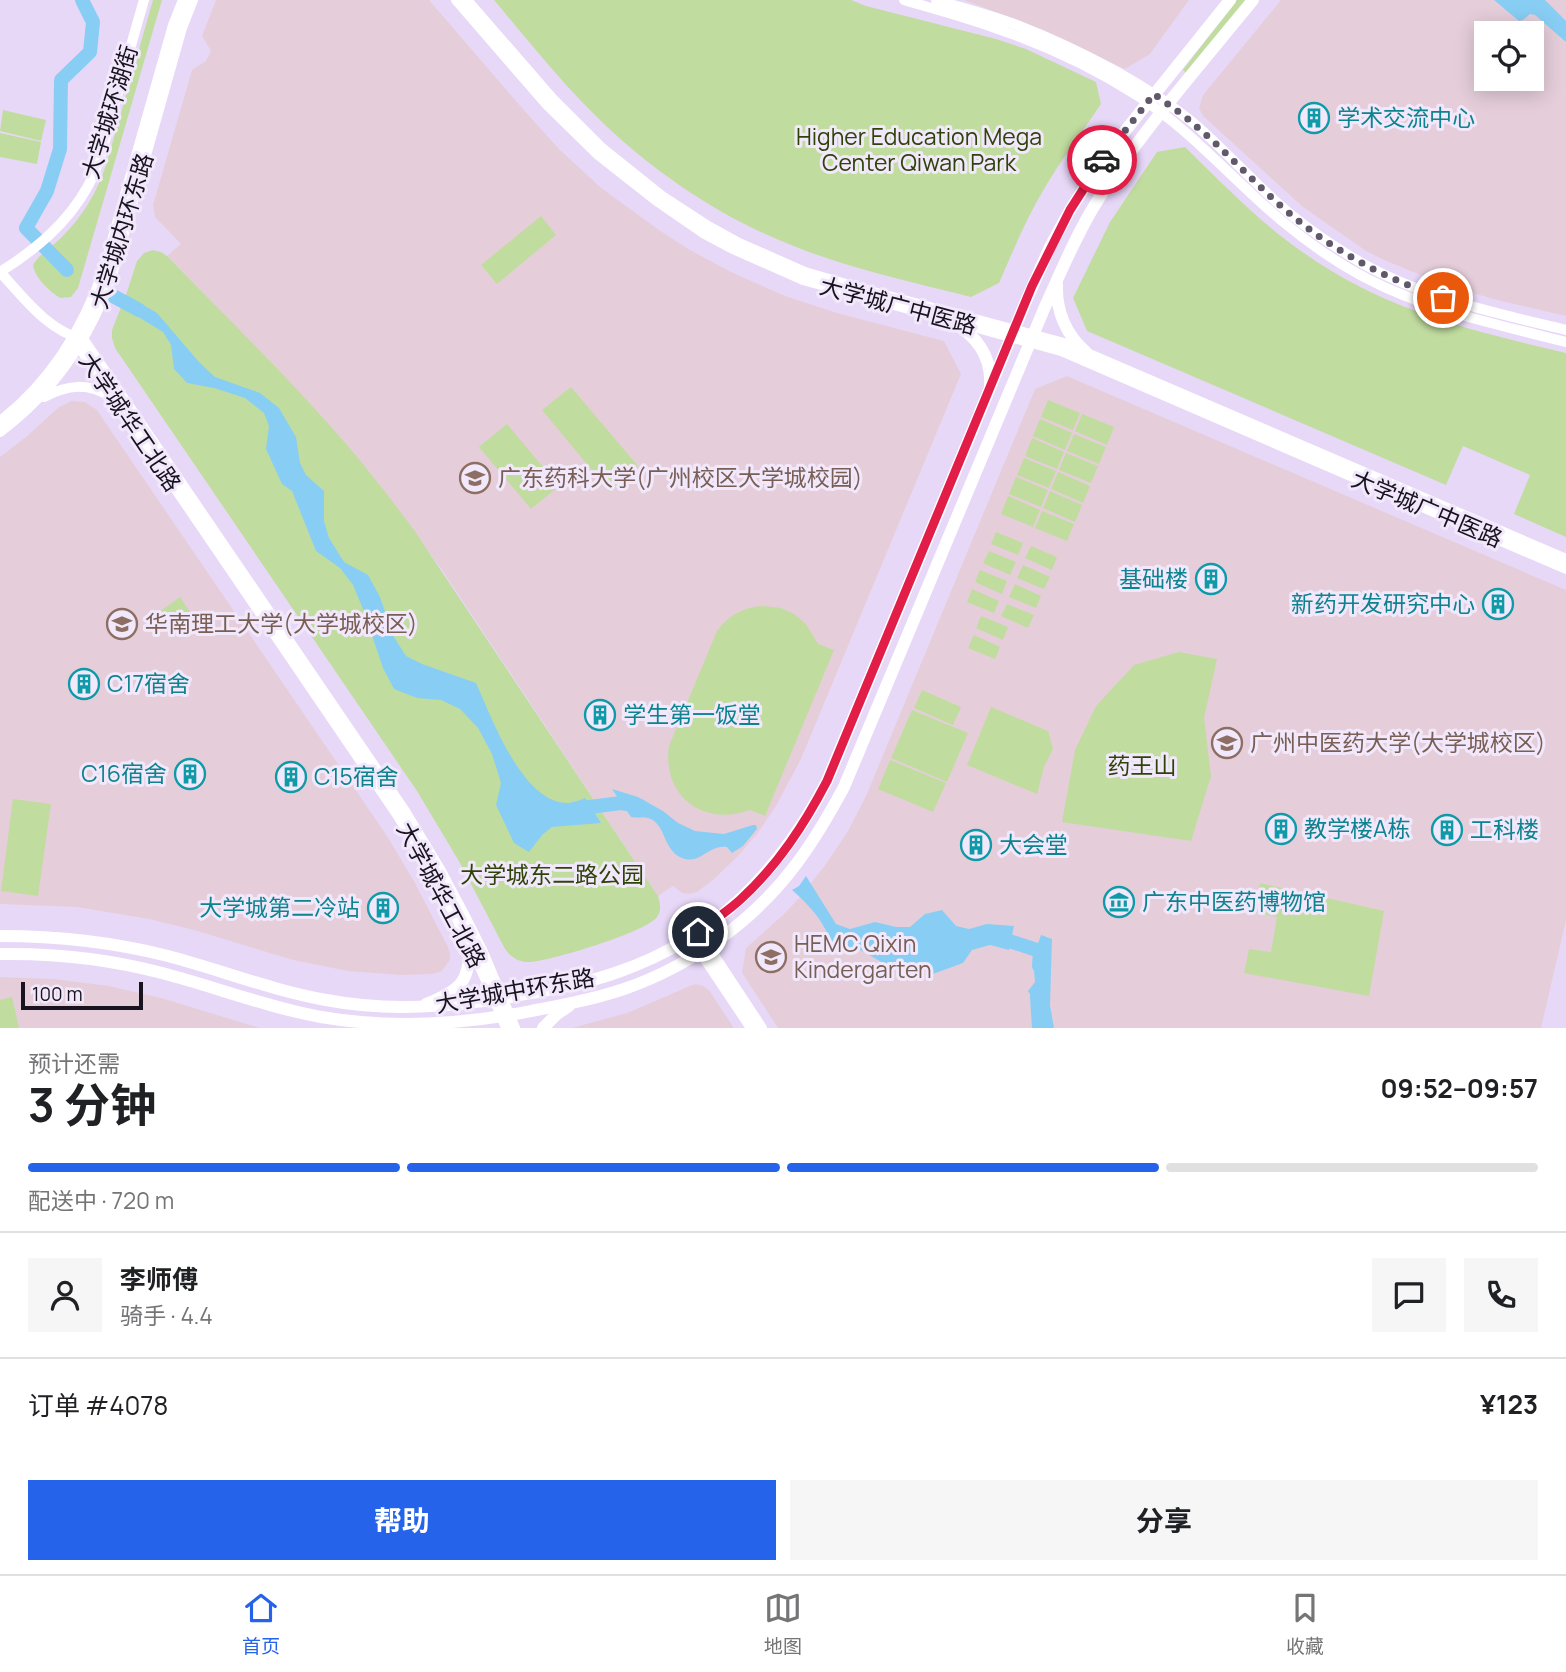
<!DOCTYPE html>
<html lang="zh">
<meta charset="utf-8">
<style>
:root{--surface:#fff;--page:#f6f6f6;--text:#202124;--muted:#757577;--line:#e0e0e0;--accent:#2563eb}
body{margin:0;font-family:Manrope,"Noto Sans SC",sans-serif;background:var(--page);color:var(--text);height:100vh;display:flex;flex-direction:column;font-size:26px;white-space:nowrap}
*{box-sizing:border-box;margin:0}
p{font-size:23px;color:var(--muted)}
.icon{flex:none;width:38px;height:38px;fill:none;stroke:currentColor;stroke-width:2;stroke-linecap:round;stroke-linejoin:round}
.map{position:relative;height:1028px;overflow:hidden}
.details{display:flex;flex-direction:column;background:var(--surface);flex:1}
.details>*{flex:none}
.controls{position:absolute;left:1474px;top:21px;display:grid;gap:14px}
.controls a{display:grid;place-items:center;width:70px;height:70px;border-radius:0px;background:var(--surface);box-shadow:0 4px 18px #0003;font-size:35px}
.scale{position:absolute;left:21px;bottom:18px;width:122px;box-sizing:border-box;padding-left:7px;border:4px solid #18131e;border-top:0;font-size:19px;line-height:24px;white-space:nowrap;color:#18131e;-webkit-text-stroke:5px #f2e8fb;paint-order:stroke}
.pin{position:absolute;display:grid;place-items:center;width:60px;height:60px;color:#fff;margin:-30px;border:4px solid #fff;border-radius:50%;box-shadow:0 2px 7px #0007}
.courier{position:absolute;display:grid;place-items:center;width:70px;height:70px;margin:-35px;border:5px solid #e11d48;border-radius:50%;background:#fff;color:#222;box-shadow:0 2px 9px #0007}
.headline em{font-style:normal;font-weight:700}
.headline div{display:flex;flex-direction:column-reverse}
.headline{display:flex;align-items:center;justify-content:space-between;height:119px;padding:0 28px}
h1{font-size:46px;font-weight:700;line-height:52px}
.bar{display:grid;grid-template-columns:repeat(4,1fr);gap:10px 7px;align-content:center;height:84px;padding:0 28px}
.bar i{height:9px;border-radius:5px;background:var(--line)}
.bar .current{background:var(--accent)}
.bar p{grid-column:span 4}
.line{display:flex;align-items:center;gap:18px;padding:0 28px;border-top:2px solid var(--line)}
.line div{flex:1}
.round{display:grid;place-items:center;flex:none;width:74px;height:74px;border-radius:0px;background:var(--page)}
.cta{display:flex;gap:14px;margin-top:auto;padding:14px 28px}
.cta a{flex:1;height:80px;border-radius:0px;background:var(--accent);color:#fff;font-size:28px;font-weight:700;line-height:80px;text-align:center}
.cta a+a{background:var(--page);color:var(--text)}
.tabs{display:flex;justify-content:space-around;align-items:center;height:98px;border-top:2px solid var(--line);background:var(--surface);font-size:19px;color:var(--muted)}
.tabs a{display:grid;justify-items:center;gap:4px}
.tabs .current{color:var(--accent)}
.map>svg:first-child{display:block}
</style>
<div class="map">
<svg width="1566" height="1028" viewBox="0 0 1566 1028">
<rect width="100%" height="100%" fill="#e8d8f8"/>
<path fill="#e5ceda" fill-rule="evenodd" d="M216,0H429L522,108L559,149L600,187L659,230L690,250L731,272L785,296L837,313L944,341L961,374L801,759L776,806L757,834L737,857L713,880L697,892L690,894L682,893L673,886L658,896L442,570L377,482L348,446L300,394L167,256L181,244L155,217L153,205L192,70L206,61L211,51L202,36Z
M964,0H1189L1150,54L1125,69L1046,31Z
M1281,0H1566V316L1497,300L1445,285L1384,260L1366,251L1303,207L1203,116L1199,108L1203,95ZM1486,33H1531V79H1486Z
M1067,376L1566,590V920L1541,1028H778L742,973L746,948L784,914L801,896L826,864L848,831L866,796L1035,389Z
M72,401L85,402L97,410L101,416L387,836L414,881L448,947L450,953V960L442,971L433,974L400,975L348,971L293,960L194,930L149,919L77,907L0,904V457L26,437L59,407Z
M0,977L54,979L109,986L161,998L260,1028H0Z
M696,984L703,986L709,990L734,1028H572L627,1013L690,986Z"/>
<path fill="#c1dc9f" d="M153,0H162L78,288L71,297L60,298C49,291 35,278 33,265C39,254 52,247 61,238C83,216 98,191 107,162Z
M494,0H851L866,6L996,39L1026,49L1096,82L1101,104C1082,132 1061,160 1044,189C1026,219 1013,251 999,283L971,297C912,282 852,269 796,247C725,220 659,176 604,124C564,86 529,42 494,0Z
M1237,0H1246L1187,74L1183,70Z
M3,110L46,120L41,141L0,131Z
M0,133L41,142L37,164L0,157Z
M1185,147C1223,184 1260,223 1304,253C1384,310 1473,331 1566,353V537L1514,514L1530,475L1463,446L1446,485L1087,331L1073,298L1110,222L1157,152Z
M541,216L556,235L497,284L481,265Z
M153,250L161,252L167,256C228,319 291,380 348,446C371,473 393,502 414,530L658,896C660,903 662,910 657,917C647,932 548,962 528,962C518,962 510,956 505,949L460,863L417,791L115,348L112,338V330L127,292L137,261L144,253Z
M571,387L638,466L610,492L542,410Z
M1048,400L1080,413L1073,430L1041,417Z
M1082,414L1114,427L1107,445L1075,431Z
M1040,419L1072,433L1065,450L1033,436Z
M507,424L559,486L531,509L479,447Z
M1074,434L1106,447L1099,464L1067,451Z
M1032,438L1064,452L1057,469L1025,456Z
M1066,453L1098,466L1091,483L1059,470Z
M1024,458L1056,471L1049,488L1017,475Z
M1058,472L1090,486L1083,503L1051,489Z
M1016,477L1048,490L1041,507L1009,494Z
M1050,491L1082,505L1075,522L1043,508Z
M1008,496L1040,510L1033,527L1001,514Z
M1042,511L1074,524L1067,541L1035,528Z
M996,532L1023,543L1018,555L991,544Z
M1031,546L1057,557L1052,570L1025,558Z
M989,551L1016,562L1010,575L983,563Z
M1023,565L1050,577L1044,589L1017,578Z
M980,570L1007,581L1002,594L975,582Z
M1015,584L1041,596L1036,608L1009,597Z
M972,589L999,601L994,613L967,602Z
M180,597L190,612L166,630L156,614Z
M1007,604L1034,615L1028,628L1001,616Z
M763,606L781,608L794,614L806,624L818,644L834,650L765,816L750,810C703,827 662,796 669,746L717,631C729,615 743,607 763,606Z
M981,616L1008,627L1003,640L976,628Z
M974,635L1000,647L995,659L968,648Z
M1179,652L1217,659L1204,718L1211,776L1191,841L1062,822L1075,750L1096,706L1134,665Z
M922,690L961,707L953,725L914,708Z
M991,707L1048,731L1053,749L1044,767L1037,794L967,765Z
M912,710L968,733L947,782L891,758Z
M890,760L946,783L933,812L878,789Z
M13,799L51,804L38,896L1,891Z
M1260,883L1384,911L1369,996L1244,973L1249,949L1271,952L1277,917L1254,912Z
M12,997L19,1028H0V1000Z"/>
<path fill="#88cef4" d="M1494,0H1545L1566,21V42L1535,15L1530,14L1523,20L1519,21Z
M126,295L157,313L199,362L215,377L260,393L279,408L296,437L300,463L306,475L324,491V521L329,538L344,562L368,575L380,597L394,637L406,656L422,664L476,683C492,718 523,805 569,803C574,803 580,800 585,798L601,823L552,827L542,835L529,852L514,843L496,805L501,783L492,754L478,728L460,709L441,700L417,698L394,689L383,668L363,609L353,585L340,568L316,551L292,491L282,484L266,449L269,426L264,413L245,398L214,388L187,383L174,369L171,345L163,332L124,308Z
M612,789L638,797L663,811L678,823L695,831L724,834L753,825H756L757,829L743,846L732,853L727,847C708,845 702,863 685,859C662,853 667,823 648,818C643,817 636,818 631,817Z
M806,876L836,924L850,929L875,922L896,927H910L925,914L942,910L956,926L969,929L987,924L1014,926L1009,950L990,945L972,950L963,963L933,974L910,963H883L857,948H833C825,922 812,908 792,890L799,886Z
M1041,935L1052,939L1050,1005L1054,1028H1038C1042,1014 1035,1002 1028,991L1035,982L1033,958Z"/>
<g fill="none" stroke-linecap="round" stroke-linejoin="round">
<path stroke="#88cef4" stroke-width="14" d="M67,270L26,228L47,191L60,149L61,80L90,52L93,22L82,0
M113,296L139,310
M574,809L621,803L640,806
M994,936L1040,951L1039,966
M1037,997L1039,1028"/>
<path stroke="#fff" stroke-width="10" d="M456,0L547,105L597,154L658,202L703,233L733,249L803,280L1061,351L1566,569
M467,0L553,99L602,148L662,196L708,226L737,242L805,272L870,291L1064,343L1566,559
M904,0C934,9 965,17 995,28C1045,45 1094,68 1138,96C1192,131 1233,180 1282,221C1318,251 1359,278 1403,295C1456,316 1511,328 1566,342
M936,0C963,8 990,15 1017,25C1078,49 1147,84 1197,126C1222,148 1245,173 1270,196C1297,222 1328,243 1360,262C1423,298 1496,313 1566,330
M0,272C25,299 47,330 84,340L405,811L440,869L465,916L483,952L515,1028
M0,272C35,250 67,224 88,186C100,164 105,139 112,115C122,76 133,38 144,0
M74,337L79,347L398,816C440,883 477,954 506,1028
M44,397C67,385 88,382 111,397
M0,421C51,382 83,329 104,269L173,25L183,0
M0,432C55,391 91,337 113,272L182,28L193,0
M694,934L708,946L762,1028
M698,944L700,952L751,1028"/>
<path stroke="#fff" stroke-width="12" d="M1057,285C1056,311 1066,335 1086,352
M952,322C977,336 992,356 990,386
M0,936C57,936 113,942 168,956C221,970 271,990 326,1000C389,1012 452,1007 515,996C550,990 584,984 618,972C716,938 780,871 827,781L1026,301L1050,247L1070,210L1105,156L1230,0
M0,954C55,953 109,959 162,973C216,987 266,1007 321,1017C385,1028 451,1025 515,1014C552,1007 588,1001 624,989C691,966 755,920 797,863C815,839 830,813 844,787L1044,309C1060,274 1075,237 1096,203C1140,133 1200,65 1253,0
M426,1004C461,990 471,981 469,943
M543,1028L557,1014L569,1006"/>
</g>
<g fill="none" stroke-linecap="round" stroke-linejoin="round">
<path stroke="#61586a" stroke-width="7" stroke-dasharray="0 12.6" d="M1102,160L1154,94C1169,105 1184,115 1197,127C1229,154 1256,185 1288,212C1333,251 1386,279 1443,298"/>
<path stroke="#e11d48" stroke-width="9" d="M698,932C713,921 728,911 741,899C778,865 804,825 827,781L1032,286L1070,210L1102,160"/>
</g>
<defs>
<g id="building-ring" transform="scale(1.575)"><circle r="9.5" fill="#f2e8fb" stroke="#0f9aa8" stroke-width="1.5"/><path d="M-4-6H4V6H1V3H-1V6H-4ZM-2.5-4.3h1.7v1.8h-1.7ZM.8-4.3h1.7v1.8H.8ZM-2.5-1h1.7V.8h-1.7ZM.8-1h1.7V.8H.8Z" fill="#0f9aa8"/></g>
<g id="university-ring" transform="scale(1.575)"><circle r="9.5" fill="#f2e8fb" stroke="#8d6e63" stroke-width="1.5"/><path d="M0-5L7-2L0 1L-7-2ZM-4 1L0 2.5L4 1V4Q0 6-4 4Z" fill="#8d6e63"/></g>
<g id="museum-ring" transform="scale(1.575)"><circle r="9.5" fill="#f2e8fb" stroke="#0f9aa8" stroke-width="1.5"/><path d="M0-6L6-3V-2H-6V-3ZM-5-1h2V3h-2ZM-1-1h2V3h-2ZM3-1h2V3H3ZM-6 4H6V6H-6Z" fill="#0f9aa8"/></g>
<g id="school-ring" transform="scale(1.575)"><circle r="9.5" fill="#f2e8fb" stroke="#8d6e63" stroke-width="1.5"/><path d="M0-5L7-2L0 1L-7-2ZM-4 1L0 2.5L4 1V4Q0 6-4 4Z" fill="#8d6e63"/></g>
</defs>
<g fill-rule="evenodd">
<use href="#building-ring" x="1314" y="118"/>
<use href="#university-ring" x="475" y="478"/>
<use href="#building-ring" x="1211" y="579"/>
<use href="#building-ring" x="1498" y="604"/>
<use href="#university-ring" x="122" y="624"/>
<use href="#building-ring" x="84" y="684"/>
<use href="#building-ring" x="600" y="715"/>
<use href="#university-ring" x="1227" y="743"/>
<use href="#building-ring" x="190" y="774"/>
<use href="#building-ring" x="291" y="777"/>
<use href="#building-ring" x="1281" y="829"/>
<use href="#building-ring" x="1447" y="830"/>
<use href="#building-ring" x="976" y="845"/>
<use href="#museum-ring" x="1119" y="902"/>
<use href="#building-ring" x="383" y="908"/>
<use href="#school-ring" x="771" y="957"/>
</g>
<g text-anchor="middle" stroke-width="6" stroke-linejoin="round" paint-order="stroke">
<g font-size="23" fill="#18131e" stroke="#f2e8fb">
<text transform="translate(110 112) rotate(-73)" y="8">大学城环湖街</text>
<text transform="translate(122 231) rotate(-73)" y="8">大学城内环东路</text>
<text transform="translate(898 306) rotate(15)" y="8">大学城广中医路</text>
<text transform="translate(130 422) rotate(56)" y="8">大学城华工北路</text>
<text transform="translate(1427 509) rotate(23)" y="8">大学城广中医路</text>
<text transform="translate(441 895) rotate(62)" y="8">大学城华工北路</text>
<text transform="translate(515 991) rotate(-10)" y="8">大学城中环东路</text>
</g>
<g font-size="23" fill="#0d838f" stroke="#f2e8fb" text-anchor="start">
<text x="1337" y="126">学术交流中心</text>
<text x="1188" y="587" text-anchor="end">基础楼</text>
<text x="1475" y="612" text-anchor="end">新药开发研究中心</text>
<text x="107" y="692">C17宿舍</text>
<text x="623" y="723">学生第一饭堂</text>
<text x="167" y="782" text-anchor="end">C16宿舍</text>
<text x="314" y="785">C15宿舍</text>
<text x="1304" y="837">教学楼A栋</text>
<text x="1470" y="838">工科楼</text>
<text x="999" y="853">大会堂</text>
<text x="1142" y="910">广东中医药博物馆</text>
<text x="360" y="916" text-anchor="end">大学城第二冷站</text>
</g>
<g font-size="23" fill="#2f4309" stroke="#f2e8fb">
<text x="919" y="145">Higher Education Mega<tspan x="919" dy="26">Center Qiwan Park</tspan></text>
<text x="1142" y="774">药王山</text>
<text x="552" y="883">大学城东二路公园</text>
</g>
<g font-size="23" fill="#785e54" stroke="#f2e8fb" text-anchor="start">
<text x="498" y="486">广东药科大学(广州校区大学城校园)</text>
<text x="145" y="632">华南理工大学(大学城校区)</text>
<text x="1250" y="751">广州中医药大学(大学城校区)</text>
<text x="794" y="952">HEMC Qixin<tspan x="794" dy="26">Kindergarten</tspan></text>
</g>
</g>
</svg>
<div class="controls">
<a><svg class="icon" aria-label="locate" viewBox="0 0 24 24"><circle cx="12" cy="12" r="6"/><path d="M12 2v4M12 18v4M2 12h4M18 12h4"/></svg></a>
</div>
<div class="scale">100 m</div>
<div class="pin" style="left:1443px;top:298px;background:#ea580c"><svg class="icon" aria-label="bag" viewBox="0 0 24 24"><path d="M5 8h14l-1 12H6zM9 8a3 3 0 0 1 6 0"/></svg></div>
<div class="pin" style="left:698px;top:932px;background:#1f2937"><svg class="icon" aria-label="home" viewBox="0 0 24 24"><path d="M3 11l9-7 9 7M6 9v11h12V9"/></svg></div>
<div class="courier" style="left:1102px;top:160px"><svg class="icon" aria-label="car" viewBox="0 0 24 24"><path d="M5 17H2v-5l4-1 3-4h7l3 4 3 1v5h-3M9 17h6M6 11h13"/><circle cx="7" cy="17" r="2"/><circle cx="17" cy="17" r="2"/></svg></div>
</div>
<section class="details">
<div class="headline"><div><h1>3 分钟</h1><p>预计还需</p></div><em>09:52–09:57</em></div>
<div class="bar"><i class="current"></i><i class="current"></i><i class="current"></i><i></i><p>配送中 · 720 m</p></div>
<div class="line" style="height:126px"><a class="round"><svg class="icon" aria-label="person" viewBox="0 0 24 24"><circle cx="12" cy="8" r="4"/><path d="M4 21q1-7 8-7t8 7"/></svg></a><div><b>李师傅</b><p>骑手 · 4.4</p></div><a class="round"><svg class="icon" aria-label="chat" viewBox="0 0 24 24"><path d="M4 5h16v11H9l-5 4z"/></svg></a><a class="round"><svg class="icon" aria-label="phone" viewBox="0 0 24 24"><path d="M5 4h4l2 5-3 2q2 4 5 5l2-3 5 2v4C11 20 4 13 5 4z"/></svg></a></div>
<div class="line" style="height:91px"><div>订单 #4078</div><b>¥123</b></div>
<div class="cta"><a>帮助</a><a>分享</a></div>
</section>
<nav class="tabs">
<a class="current"><svg class="icon" aria-label="home" viewBox="0 0 24 24"><path d="M3 11l9-7 9 7M6 9v11h12V9"/></svg>首页</a>
<a><svg class="icon" aria-label="map" viewBox="0 0 24 24"><path d="M3 6l6-2 6 2 6-2v14l-6 2-6-2-6 2zM9 4v14M15 6v14"/></svg>地图</a>
<a><svg class="icon" aria-label="saved" viewBox="0 0 24 24"><path d="M7 4h10v16l-5-4-5 4z"/></svg>收藏</a>
</nav>
